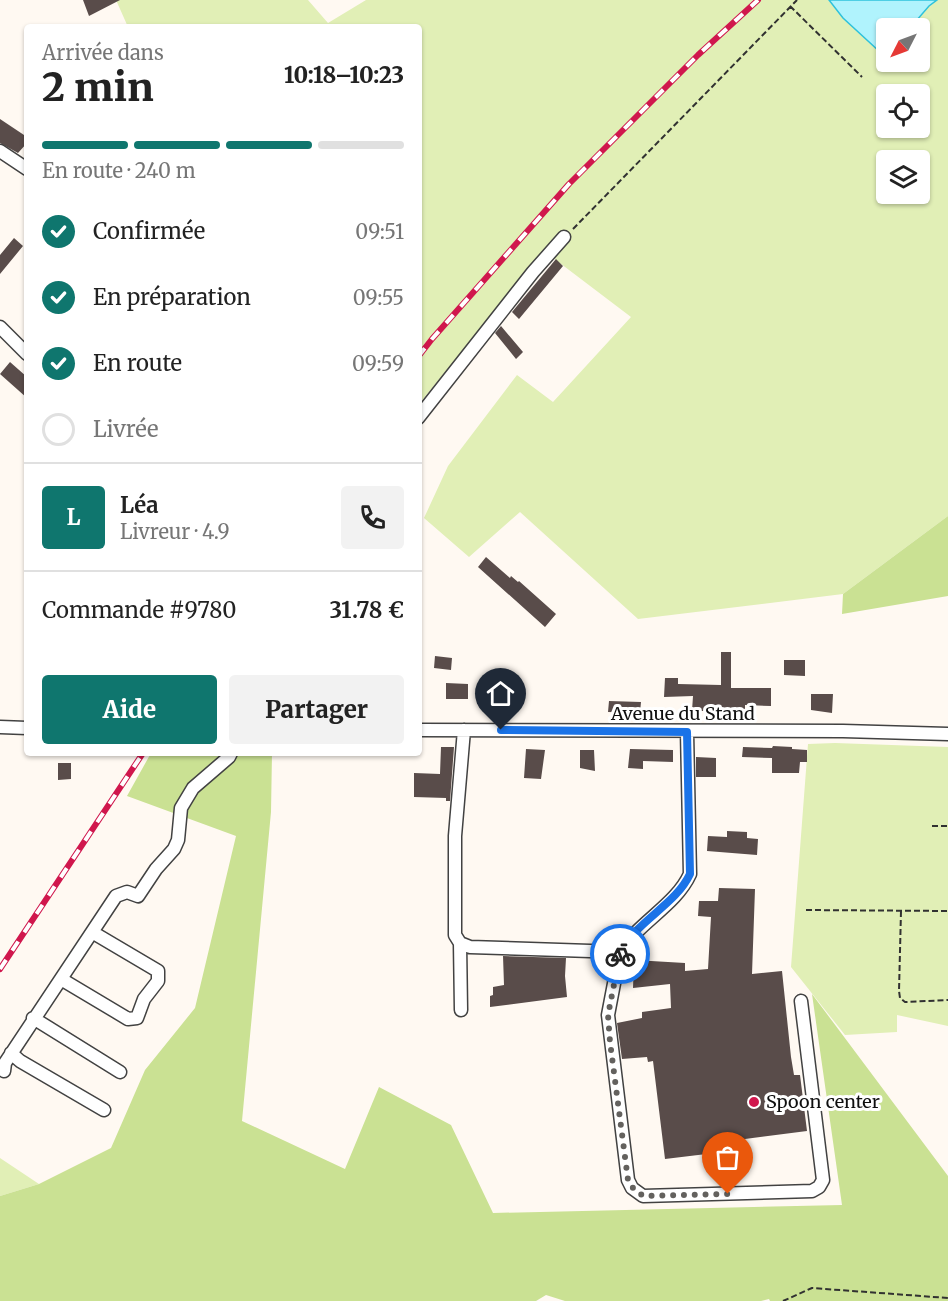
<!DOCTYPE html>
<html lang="fr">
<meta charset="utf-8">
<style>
:root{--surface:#fff;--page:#f2f2f2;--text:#222;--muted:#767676;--line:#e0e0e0;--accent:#0f766e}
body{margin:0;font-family:Merriweather,serif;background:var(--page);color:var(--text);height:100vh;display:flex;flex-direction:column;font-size:22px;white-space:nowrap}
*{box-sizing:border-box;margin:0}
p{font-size:20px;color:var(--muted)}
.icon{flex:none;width:33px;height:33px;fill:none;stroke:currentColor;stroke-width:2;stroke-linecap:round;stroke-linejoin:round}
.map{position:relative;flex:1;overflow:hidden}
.panel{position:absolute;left:24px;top:24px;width:398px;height:732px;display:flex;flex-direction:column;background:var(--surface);border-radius:6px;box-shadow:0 2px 4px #0004}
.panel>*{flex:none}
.needle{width:39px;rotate:228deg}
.fabs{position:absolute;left:876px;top:18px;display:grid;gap:12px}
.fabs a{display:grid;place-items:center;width:54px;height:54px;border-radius:6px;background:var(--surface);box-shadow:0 2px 4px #0004;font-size:30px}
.pin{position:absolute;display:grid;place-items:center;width:51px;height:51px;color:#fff;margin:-62px -26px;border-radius:50% 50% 50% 0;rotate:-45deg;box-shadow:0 0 6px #0007}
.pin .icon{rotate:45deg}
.courier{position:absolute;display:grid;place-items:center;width:60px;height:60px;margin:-30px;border:4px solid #1a73e8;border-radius:50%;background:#fff;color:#222;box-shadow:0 2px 8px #0007}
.summary em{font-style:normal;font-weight:800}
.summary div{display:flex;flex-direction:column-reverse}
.summary{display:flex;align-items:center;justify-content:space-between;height:102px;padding:0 18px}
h1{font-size:39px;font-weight:800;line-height:45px}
.bar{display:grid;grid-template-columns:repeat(4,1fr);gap:9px 6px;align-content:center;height:72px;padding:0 18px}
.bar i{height:8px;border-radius:4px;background:var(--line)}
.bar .selected{background:var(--accent)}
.bar p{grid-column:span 4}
.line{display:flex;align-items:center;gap:15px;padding:0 18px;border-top:2px solid var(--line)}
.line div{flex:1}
.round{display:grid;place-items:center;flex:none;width:63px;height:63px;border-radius:6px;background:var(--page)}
ol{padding:0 18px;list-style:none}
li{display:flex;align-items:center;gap:18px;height:66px}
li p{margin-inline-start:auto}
li .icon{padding:6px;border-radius:50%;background:var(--accent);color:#fff;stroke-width:4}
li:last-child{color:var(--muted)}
li i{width:33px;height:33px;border:3px solid var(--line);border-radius:50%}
.button{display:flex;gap:12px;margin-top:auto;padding:12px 18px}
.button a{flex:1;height:69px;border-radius:6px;background:var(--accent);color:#fff;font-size:24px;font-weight:800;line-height:69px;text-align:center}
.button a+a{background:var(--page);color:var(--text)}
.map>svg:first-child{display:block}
</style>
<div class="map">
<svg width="948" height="1301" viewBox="0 0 948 1301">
<rect width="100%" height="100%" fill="#fff9f2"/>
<path fill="#e1efb6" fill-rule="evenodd" d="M116,0H308L328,23L366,0H948V516L843,594L638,619L520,512L469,557L424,518L448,466L517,375L553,402L631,317L544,251L419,404L418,27H128ZM886,28H920V62H886ZM886,94H920V128H886ZM886,160H920V194H886Z
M835,743L948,747V1026L897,1015V1032L845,1035L791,967L808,744Z
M0,1158L39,1184L0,1196Z"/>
<path fill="#cae193" d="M948,516V596L842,614L843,594Z
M151,753H272L271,812L242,1121L345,1169L379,1087L451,1125L493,1213L842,1205L812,994L948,1176V1301H770L769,1299L761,1301H565L546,1295L536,1301H0V1196L39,1184L111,1148L145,1070L195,1008L236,836L127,796Z"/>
<path fill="#b0f3fd" stroke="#2ec2dc" stroke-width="1.5" d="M829,0H937L929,6L910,28H886L885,52H880L843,18Z"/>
<path fill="#594c4a" d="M83,0H120L89,16Z
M0,119L27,137V143L18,153L0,143Z
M14,238L23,246L0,274V255Z
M556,259L563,266L519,319L512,312Z
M501,326L523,352L516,359L495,333Z
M10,362L27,377V398L0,374Z
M486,557L510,578L511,576L518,582L519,581L556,614L545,627L478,567Z
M721,652H731V688H771V706L745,705V711H692L693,696L664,697L665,678H678V684L721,685Z
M435,656L452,658L451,670L434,668Z
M784,660H805V676L784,675Z
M446,683L468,684V699H446Z
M811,694H833L832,713L811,710Z
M609,701L641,702L640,713L608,712Z
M773,746L792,747V749L807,750V762H800L799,773H772V758L742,757L743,747L772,748Z
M441,747H454L450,801H446V798L414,797V773L440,774Z
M526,749L545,750L541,779L524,778Z
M630,749L673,750V762L643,761V769L628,768Z
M580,750H594L595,771L580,768Z
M696,757L716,758V777H696Z
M58,763H71V779L58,780Z
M727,831L747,832V838L758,839L757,855L707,851L708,836L727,837Z
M719,888L755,889L752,974L782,971L791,1057L794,1075H800L807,1131L722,1142L723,1152L665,1159L653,1061L648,1062L647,1057L622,1059L617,1023L642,1018V1012L671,1008L670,984L633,988L634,960L685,963V971L708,969L711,917L698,916L699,901H718Z
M503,956L566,958L565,976L567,997L490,1007V996L493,995V987L504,985Z"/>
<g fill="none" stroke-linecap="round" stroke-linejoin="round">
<g stroke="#424242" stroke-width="15">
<path id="minor" d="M0,151L27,169
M0,327L27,354
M418,418L533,272L564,237
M0,727L27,728
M418,730L843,731L948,734
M464,730L455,836V935L460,943L470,947L620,952C639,922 676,905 690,874L687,732
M460,943L461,1010
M620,952L608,1015L628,1180L632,1188L643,1196L812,1191L819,1187L823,1180L801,1001
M61,979L128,1019L137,1018L144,999L158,981V971L92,932
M33,1018L120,1072
M11,1053L20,1061L104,1110
M4,1071L5,1063L116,896L127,892L138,896L156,869L174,849L178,840L181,808L193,788L229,757L231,753"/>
</g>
<path stroke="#313131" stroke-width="2" stroke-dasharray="6 3" stroke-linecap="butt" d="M790,6L862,77
M573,229L797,0
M932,826H948
M806,910L948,911
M901,911L899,991L900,998L905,1002L948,1000
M783,1301L812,1288L948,1298"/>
<use href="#minor" stroke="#fff" stroke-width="12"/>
<g stroke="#d0174d" stroke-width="6">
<path id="rail" d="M418,357L432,339L569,184L698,55L758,0
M0,969L143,753"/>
</g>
<use href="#rail" stroke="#fff" stroke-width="4" stroke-dasharray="11" stroke-linecap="butt"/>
</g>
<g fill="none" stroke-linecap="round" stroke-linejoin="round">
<path stroke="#63615e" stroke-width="6" stroke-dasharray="0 10.8" d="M620,954L608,1015L610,1042L628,1180L633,1188L643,1196L728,1194"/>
<path stroke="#1a73e8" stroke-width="8" d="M501,730L687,732L690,874C675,906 635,921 620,954"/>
</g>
<circle fill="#d0174d" stroke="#fff" stroke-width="2" cx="754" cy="1102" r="6"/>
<g text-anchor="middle" stroke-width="6" stroke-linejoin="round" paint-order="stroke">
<g font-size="18" fill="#0f0f0f" stroke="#fff">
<text x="683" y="720">Avenue du Stand</text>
</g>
<g font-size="18" fill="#0f0f0f" stroke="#fff" text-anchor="start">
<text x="766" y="1108">Spoon center</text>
</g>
</g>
</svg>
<div class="fabs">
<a><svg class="needle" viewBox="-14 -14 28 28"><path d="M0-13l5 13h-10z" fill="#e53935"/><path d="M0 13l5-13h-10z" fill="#767676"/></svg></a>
<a><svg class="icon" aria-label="locate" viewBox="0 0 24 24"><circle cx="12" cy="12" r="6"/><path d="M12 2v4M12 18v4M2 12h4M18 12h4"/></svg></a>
<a><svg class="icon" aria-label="layers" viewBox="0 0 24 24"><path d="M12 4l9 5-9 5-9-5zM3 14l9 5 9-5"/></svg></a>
</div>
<div class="pin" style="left:728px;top:1194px;background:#ea580c"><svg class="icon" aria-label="bag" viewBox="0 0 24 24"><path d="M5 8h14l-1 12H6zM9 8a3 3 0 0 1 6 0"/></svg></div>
<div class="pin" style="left:501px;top:730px;background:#1f2937"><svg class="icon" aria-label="home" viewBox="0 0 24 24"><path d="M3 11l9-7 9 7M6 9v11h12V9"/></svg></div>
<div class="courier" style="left:620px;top:954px"><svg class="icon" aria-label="bike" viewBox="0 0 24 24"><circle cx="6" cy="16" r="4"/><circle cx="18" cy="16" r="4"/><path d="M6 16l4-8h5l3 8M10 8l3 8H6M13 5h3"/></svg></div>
<section class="panel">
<div class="summary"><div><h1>2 min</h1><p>Arrivée dans</p></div><em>10:18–10:23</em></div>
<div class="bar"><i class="selected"></i><i class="selected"></i><i class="selected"></i><i></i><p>En route · 240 m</p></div>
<ol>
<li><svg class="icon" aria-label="check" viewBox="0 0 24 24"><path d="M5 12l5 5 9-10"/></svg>Confirmée<p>09:51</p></li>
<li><svg class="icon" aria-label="check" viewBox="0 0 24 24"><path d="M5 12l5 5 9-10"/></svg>En préparation<p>09:55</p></li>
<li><svg class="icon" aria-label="check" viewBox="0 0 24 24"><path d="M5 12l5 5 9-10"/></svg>En route<p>09:59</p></li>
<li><i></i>Livrée</li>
</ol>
<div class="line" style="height:108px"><b class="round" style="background:var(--accent);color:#fff">L</b><div><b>Léa</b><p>Livreur · 4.9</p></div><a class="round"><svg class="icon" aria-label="phone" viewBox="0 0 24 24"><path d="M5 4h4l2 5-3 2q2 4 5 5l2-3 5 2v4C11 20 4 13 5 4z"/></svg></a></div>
<div class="line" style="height:78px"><div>Commande #9780</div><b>31.78 €</b></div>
<div class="button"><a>Aide</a><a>Partager</a></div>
</section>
</div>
